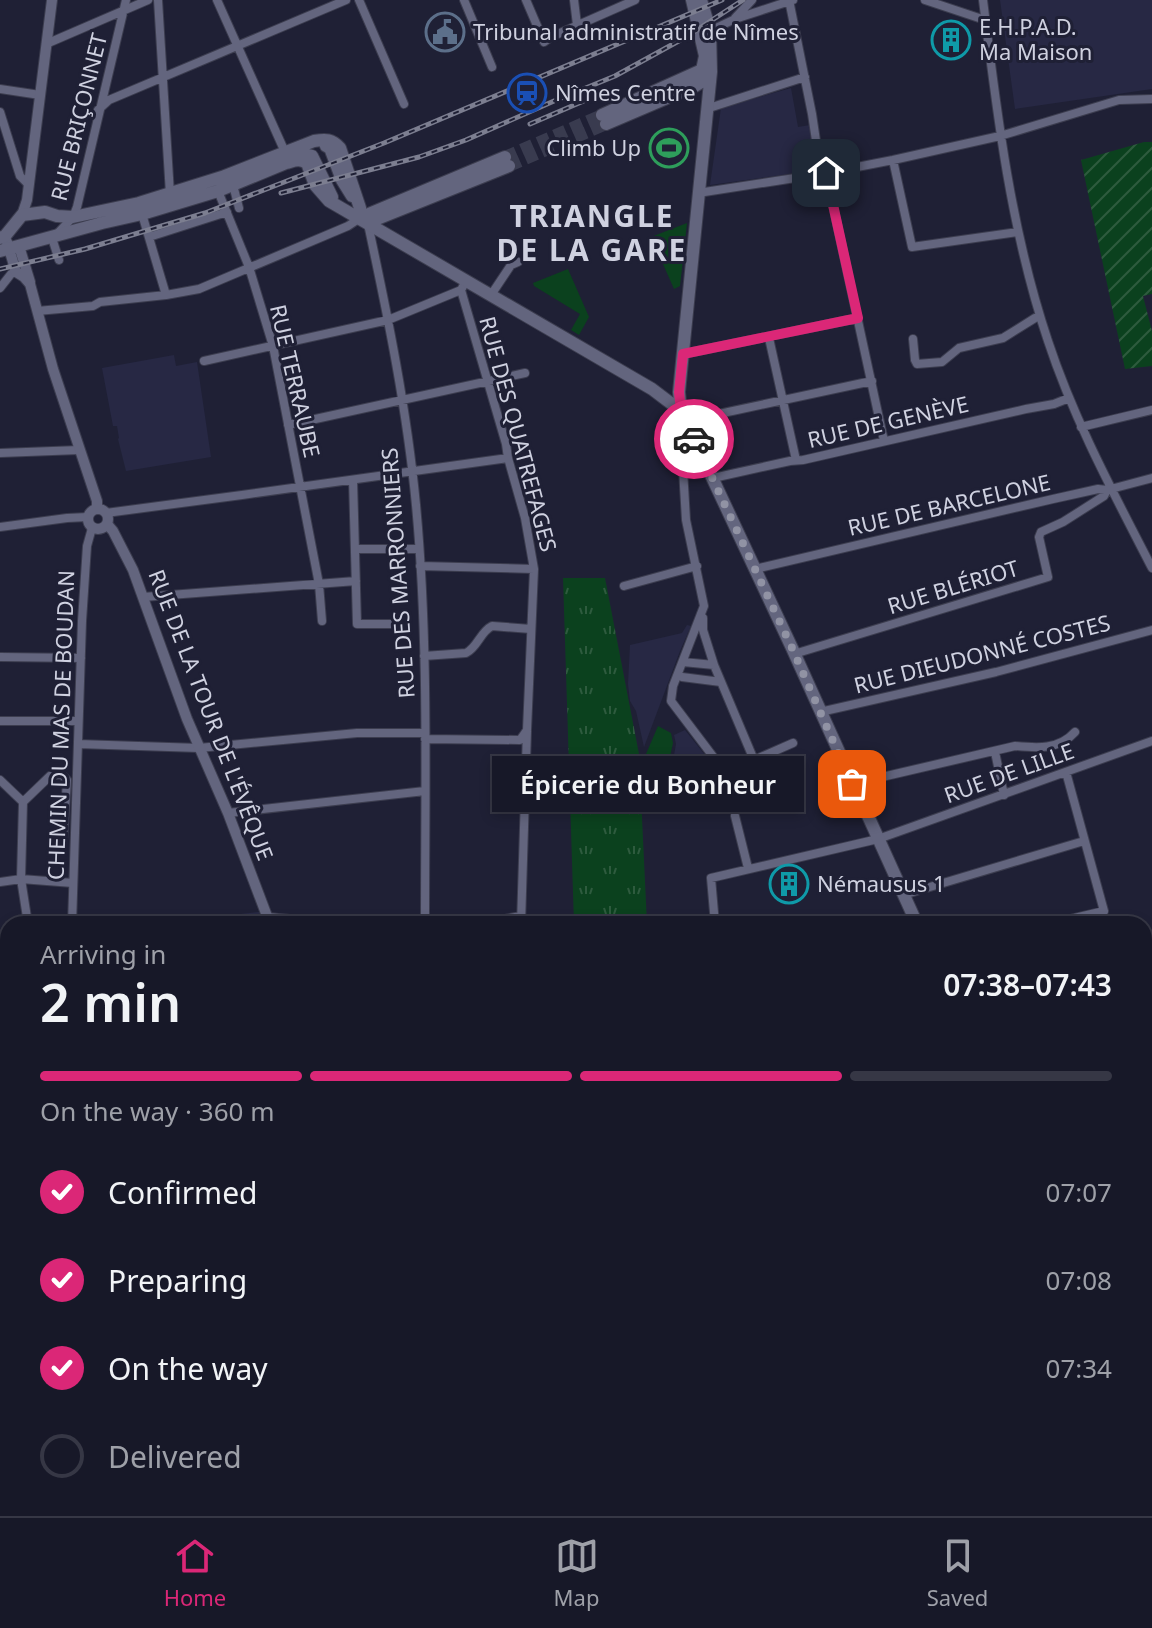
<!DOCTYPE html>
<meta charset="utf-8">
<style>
:root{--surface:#171828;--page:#202130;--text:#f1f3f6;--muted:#9ea0a8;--line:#363745;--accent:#db2777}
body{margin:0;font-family:"Noto Sans",sans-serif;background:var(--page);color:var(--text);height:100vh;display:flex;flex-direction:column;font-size:30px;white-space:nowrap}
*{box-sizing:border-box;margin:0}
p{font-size:26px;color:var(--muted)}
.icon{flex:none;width:44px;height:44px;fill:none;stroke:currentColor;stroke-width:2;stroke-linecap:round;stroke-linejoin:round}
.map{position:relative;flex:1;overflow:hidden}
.side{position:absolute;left:0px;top:916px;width:1152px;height:600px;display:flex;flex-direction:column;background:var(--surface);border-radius:24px 24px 0 0;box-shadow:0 4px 12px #0003,0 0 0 2px var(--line)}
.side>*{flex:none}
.pin{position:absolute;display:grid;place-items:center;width:68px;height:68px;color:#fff;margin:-34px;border-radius:16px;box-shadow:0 4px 12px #0006}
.courier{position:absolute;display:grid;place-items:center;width:80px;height:80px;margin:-40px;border:6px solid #db2777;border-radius:50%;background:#fff;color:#222;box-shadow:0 2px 10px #0007}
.bubble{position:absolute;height:56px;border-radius:0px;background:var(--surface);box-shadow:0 4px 12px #0003,0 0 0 2px var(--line);font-size:26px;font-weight:600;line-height:56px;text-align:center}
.overview em{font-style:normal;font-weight:600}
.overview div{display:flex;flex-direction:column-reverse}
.overview{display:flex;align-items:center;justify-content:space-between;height:136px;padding:0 40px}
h1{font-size:52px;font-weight:600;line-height:60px}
.bar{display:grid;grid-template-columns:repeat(4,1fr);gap:12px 8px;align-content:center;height:96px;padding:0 40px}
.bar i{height:10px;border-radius:6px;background:var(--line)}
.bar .selected{background:var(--accent)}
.bar p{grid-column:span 4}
ol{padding:0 40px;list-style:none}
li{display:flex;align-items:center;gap:24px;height:88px}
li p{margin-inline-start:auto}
li .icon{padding:8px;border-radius:50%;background:var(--accent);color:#fff;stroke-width:4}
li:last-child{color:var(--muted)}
li i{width:44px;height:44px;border:4px solid var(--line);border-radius:50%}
.tab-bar{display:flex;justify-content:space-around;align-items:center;height:112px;border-top:2px solid var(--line);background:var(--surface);font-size:22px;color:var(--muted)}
.tab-bar a{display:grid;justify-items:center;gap:4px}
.tab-bar .selected{color:var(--accent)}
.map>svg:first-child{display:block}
</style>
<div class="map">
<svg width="1152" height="1516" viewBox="0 0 1152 1516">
<defs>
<pattern id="grass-tufts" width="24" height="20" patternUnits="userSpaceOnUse" patternTransform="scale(2)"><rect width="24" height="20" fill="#0b411e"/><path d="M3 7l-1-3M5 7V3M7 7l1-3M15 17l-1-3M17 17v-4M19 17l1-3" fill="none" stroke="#2e5b3e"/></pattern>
<pattern id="garden-furrows" width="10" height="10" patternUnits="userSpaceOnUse" patternTransform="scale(2)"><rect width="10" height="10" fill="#0b411e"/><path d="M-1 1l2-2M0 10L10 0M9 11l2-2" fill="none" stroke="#2e5b3e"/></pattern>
</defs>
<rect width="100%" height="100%" fill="#1f2035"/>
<path fill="#272844" d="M1000,0H1152V89L1015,109Z
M791,88L798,127L810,125L817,170L710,185L721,108Z
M174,355L176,366L197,362L211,457L126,471L118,439L119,438L117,426H113L102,368Z
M687,625L691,626L680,651L644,747L636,711L630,701L628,684L630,645L682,633Z
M685,730L718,771L723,785L665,805L676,744L674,735Z
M259,912L263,924H150L258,912Z
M0,1078H8V1192L0,1193Z
M8,1239V1508H239L242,1516H0V1240Z"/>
<path fill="url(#grass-tufts)" d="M563,578H605L639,754L647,924H574Z"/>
<path fill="#0b411e" d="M687,223L680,286L674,289L651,237Z
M568,269L589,317L579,335L571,330L580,314L534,286L533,283Z
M658,726L671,733L673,743L661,799L647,789L646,754Z
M1152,1485V1516H1081L1100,1508H1144V1489Z"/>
<path fill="url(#garden-furrows)" d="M1144,142H1152V294L1143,296L1152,331V366L1125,369L1081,160Z
M688,1508H982L984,1516H772L691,1513Z"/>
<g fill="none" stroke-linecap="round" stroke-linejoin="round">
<path stroke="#147482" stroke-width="2" d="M425,1508L431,1516"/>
<path stroke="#147482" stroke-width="14" d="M612,1508L623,1516"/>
<path stroke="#393b4f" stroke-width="8" stroke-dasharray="8 4" stroke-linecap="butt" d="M0,1245L2,1267"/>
<path stroke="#393b4f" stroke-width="12" stroke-dasharray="12 6" stroke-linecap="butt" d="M505,157L602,115
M509,166L606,124"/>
<g stroke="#3c3d4f" stroke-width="10">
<path id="minor" d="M158,0L170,194
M217,0L285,152
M359,0L404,104
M464,0L492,67
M526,0L544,42L551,37L635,0
M574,0L578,33
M789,0L812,114L821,174
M925,0L985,20
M983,0C997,115 1011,231 1048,341C1074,420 1114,494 1152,568
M735,18L752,0
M716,28L735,19L793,0
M46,44L148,0
M0,89L40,95
M706,109L805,77
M98,110L109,100L346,0
M0,112L20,176L28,184
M893,160L912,247L1018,232
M826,173L884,441
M233,185L239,208
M218,191L249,267L273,346L319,584L322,621
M698,193L821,174L893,160L1000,136L1119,100L1152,99
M142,214L166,295
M368,224C388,317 407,410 416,505C429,644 425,785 425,924
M58,233L73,217L77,207L126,0
M149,237L227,212
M52,238L59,260
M0,288L11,274L16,272
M491,295L511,265L518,262
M37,311L93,306L100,302L166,295L199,289L348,226L360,218
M769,338L796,460
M913,339L915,360L917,364L942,362L959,348L1003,338L1035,318L1040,316
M683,354L858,318
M204,361L388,320L461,290
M686,421L872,381
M288,425L525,373
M1081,427L1152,410
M689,428L682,452L686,520L704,606L673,686L671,701L721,767L728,790
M0,453L79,450
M713,478L790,461L803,460L1026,409L1054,404L1069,398
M353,480L357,624H394
M106,513L242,495L508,458
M0,527L67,518L88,517
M356,549H419
M420,566L534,569
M755,569L1053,499L1098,489L1107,490L1152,478
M624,586L697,566
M143,597L356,581
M703,618V630L714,665
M794,654L1048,577L1039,537L1041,532L1063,522L1104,496L1107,490
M424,656L466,653C478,647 480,632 492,626L531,629
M0,657L81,658
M683,662L714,665L754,760C750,773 737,775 724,778
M682,677L721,682
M820,712L996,672L1152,630
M0,721H78
M425,739L520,740L527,730L534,569L525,518L508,458L506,444L461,290L466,281
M78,744L199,748L357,733H425
M995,752L1004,795
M754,760L793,743
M0,780L23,802L21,879L28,924
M852,784L1015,746C1037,748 1059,750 1075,732
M23,802L50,776L61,774L67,780L63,841
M228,813L425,791
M735,816L748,868
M0,882L21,879L73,883
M903,895L1084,841
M267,917L347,924
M72,924L82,621L87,546L92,528
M477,924L521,916
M521,924L527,731
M715,924L711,878L878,839L1152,741
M1049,924L1104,911L1066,772
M1144,1024L1152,1020
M0,1069H8
M0,1237L8,1236
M1144,1241L1152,1236
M2,1267L8,1277
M1144,1328L1152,1325
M0,1440L8,1427
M235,1508L236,1516
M519,1508L525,1516
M680,1508L686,1516
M904,1508L906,1516
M1045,1508L1049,1516
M987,1514L1003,1508"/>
</g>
<g stroke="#3c3d4f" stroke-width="12">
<path id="tertiary" d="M22,215L27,200L52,0
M7,242L16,272L24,277L30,284L53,369L97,501V509
M19,246L30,282
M88 519a10 10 0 1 1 20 0a10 10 0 1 1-20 0Z
M107,524L113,531L133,570L187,719L228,813L270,924"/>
</g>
<g stroke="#3c3d4f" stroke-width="14">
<path id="secondary" d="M701,0L710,30L711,72L679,392L681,411L792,648L917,924
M602,115L702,70L705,56L692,0
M606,124L695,86L703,81L711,72
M326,146L330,148L342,180L352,196
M286,163C294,161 299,158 307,163L315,185L329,201L652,389L681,411
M364,216L505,157
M367,223L509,166
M0,238L5,236L22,215L45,212L57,216L73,217L139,203L222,177L314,141C326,139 332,139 340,148L360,208
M0,251L102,223L142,214L218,191L286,163L302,154L312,156L332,197"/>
</g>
<g stroke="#3c3d4f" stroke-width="16">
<path id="primary" d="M1144,958L1152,956
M0,1204L8,1203
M0,1219H8
M1144,1424L1152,1442"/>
</g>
<use href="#minor" stroke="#63657e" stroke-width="8"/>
<use href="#tertiary" stroke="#63657e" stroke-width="10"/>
<use href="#secondary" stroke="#63657e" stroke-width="12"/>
<use href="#primary" stroke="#7c9dc2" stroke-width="14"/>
<g stroke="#7c7e90" stroke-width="5">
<path id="rail" d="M530,124L586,100
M281,193L419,157L466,140L554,101L615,76L686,37L743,0
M0,269L85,249L205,213L384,143L722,0"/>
</g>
<use href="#rail" stroke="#1f2035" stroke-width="2" stroke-dasharray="6" stroke-linecap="butt"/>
</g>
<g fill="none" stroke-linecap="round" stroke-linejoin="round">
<path stroke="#9193a4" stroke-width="8" stroke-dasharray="0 14.4" d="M694,439L792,648L852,784"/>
<path stroke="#db2777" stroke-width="10" d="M694,439L681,411L679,392L683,354L858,318L826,173"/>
</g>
<defs>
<g id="civic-ring" transform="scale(2)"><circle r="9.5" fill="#1f2035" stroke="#5c6f8a" stroke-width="1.5"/><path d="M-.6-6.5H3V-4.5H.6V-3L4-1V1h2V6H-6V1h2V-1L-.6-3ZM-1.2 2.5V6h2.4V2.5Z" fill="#5c6f8a"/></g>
<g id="building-ring" transform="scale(2)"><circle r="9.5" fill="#1f2035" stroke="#0f9aa8" stroke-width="1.5"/><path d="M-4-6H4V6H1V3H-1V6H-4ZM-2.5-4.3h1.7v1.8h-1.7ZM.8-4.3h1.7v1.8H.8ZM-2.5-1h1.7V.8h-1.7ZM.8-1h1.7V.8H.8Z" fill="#0f9aa8"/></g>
<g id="station-ring" transform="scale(2)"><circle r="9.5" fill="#1f2035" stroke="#1a4fb4" stroke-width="1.5"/><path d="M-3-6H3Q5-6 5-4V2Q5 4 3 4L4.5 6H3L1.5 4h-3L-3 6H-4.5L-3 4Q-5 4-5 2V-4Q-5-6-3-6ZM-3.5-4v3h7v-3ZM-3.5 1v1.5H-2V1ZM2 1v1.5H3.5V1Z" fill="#1a4fb4"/></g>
<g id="stadium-ring" transform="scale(2)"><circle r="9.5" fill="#1f2035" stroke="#2e9e5b" stroke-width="1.5"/><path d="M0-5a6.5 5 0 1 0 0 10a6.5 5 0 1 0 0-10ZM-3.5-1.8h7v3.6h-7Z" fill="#2e9e5b"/></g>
</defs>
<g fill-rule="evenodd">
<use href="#civic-ring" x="445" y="32"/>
<use href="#building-ring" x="951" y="40"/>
<use href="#station-ring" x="527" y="93"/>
<use href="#stadium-ring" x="669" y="148"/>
<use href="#building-ring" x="789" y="884"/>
</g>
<g text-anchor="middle" stroke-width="6" stroke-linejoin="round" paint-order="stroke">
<g font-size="22" fill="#cfd1e0" stroke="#1f2035" text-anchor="start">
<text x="979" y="35">E.H.P.A.D.<tspan x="979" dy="25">Ma Maison</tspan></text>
<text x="473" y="40">Tribunal administratif de Nîmes</text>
<text x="555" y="101">Nîmes Centre</text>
<text x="641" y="156" text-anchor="end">Climb Up</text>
<text x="817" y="892">Némausus 1</text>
</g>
<g font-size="22" fill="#cfd1e0" stroke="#1f2035">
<text transform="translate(79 117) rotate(-76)" y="8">RUE BRIÇONNET</text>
<text transform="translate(295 381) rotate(77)" y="8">RUE TERRAUBE</text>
<text transform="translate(888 422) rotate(-13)" y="8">RUE DE GENÈVE</text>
<text transform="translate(518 434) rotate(75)" y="8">RUE DES QUATREFAGES</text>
<text transform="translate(949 505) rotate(-13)" y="8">RUE DE BARCELONE</text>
<text transform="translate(398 573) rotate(-94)" y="8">RUE DES MARRONNIERS</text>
<text transform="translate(953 587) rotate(-17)" y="8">RUE BLÉRIOT</text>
<text transform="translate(982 654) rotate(-14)" y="8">RUE DIEUDONNÉ COSTES</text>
<text transform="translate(211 715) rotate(69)" y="8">RUE DE LA TOUR DE L'ÉVÊQUE</text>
<text transform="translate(61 725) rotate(-88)" y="8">CHEMIN DU MAS DE BOUDAN</text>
<text transform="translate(1009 773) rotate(-20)" y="8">RUE DE LILLE</text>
</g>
<g font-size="30" font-weight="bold" letter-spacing="2" fill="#cfd1e0" stroke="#1f2035">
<text x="592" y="227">TRIANGLE<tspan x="592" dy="34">DE LA GARE</tspan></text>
</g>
</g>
</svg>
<div class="pin" style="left:852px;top:784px;background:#ea580c"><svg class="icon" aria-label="bag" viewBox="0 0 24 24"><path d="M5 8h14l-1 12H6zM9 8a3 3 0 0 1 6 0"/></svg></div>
<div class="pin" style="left:826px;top:173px;background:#1f2937"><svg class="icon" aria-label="home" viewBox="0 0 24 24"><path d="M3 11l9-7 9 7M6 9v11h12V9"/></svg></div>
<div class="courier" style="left:694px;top:439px"><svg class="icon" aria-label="car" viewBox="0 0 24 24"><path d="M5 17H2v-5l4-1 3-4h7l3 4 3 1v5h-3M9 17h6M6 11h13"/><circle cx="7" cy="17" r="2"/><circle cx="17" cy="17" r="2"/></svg></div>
<div class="bubble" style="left:492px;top:756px;width:312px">Épicerie du Bonheur</div>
<section class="side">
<div class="overview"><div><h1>2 min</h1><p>Arriving in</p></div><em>07:38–07:43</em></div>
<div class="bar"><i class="selected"></i><i class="selected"></i><i class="selected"></i><i></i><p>On the way · 360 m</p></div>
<ol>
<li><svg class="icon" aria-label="check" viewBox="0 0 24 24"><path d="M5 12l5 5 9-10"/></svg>Confirmed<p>07:07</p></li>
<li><svg class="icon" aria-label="check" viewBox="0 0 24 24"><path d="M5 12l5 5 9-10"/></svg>Preparing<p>07:08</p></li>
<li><svg class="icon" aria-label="check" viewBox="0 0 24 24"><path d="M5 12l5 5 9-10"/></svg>On the way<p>07:34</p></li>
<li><i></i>Delivered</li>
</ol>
</section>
</div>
<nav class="tab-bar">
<a class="selected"><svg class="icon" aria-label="home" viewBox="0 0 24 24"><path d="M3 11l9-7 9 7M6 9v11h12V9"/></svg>Home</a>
<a><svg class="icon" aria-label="map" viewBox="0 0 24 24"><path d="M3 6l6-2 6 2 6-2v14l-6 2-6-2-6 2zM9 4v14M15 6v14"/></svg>Map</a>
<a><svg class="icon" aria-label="saved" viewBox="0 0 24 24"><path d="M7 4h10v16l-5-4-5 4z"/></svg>Saved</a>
</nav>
